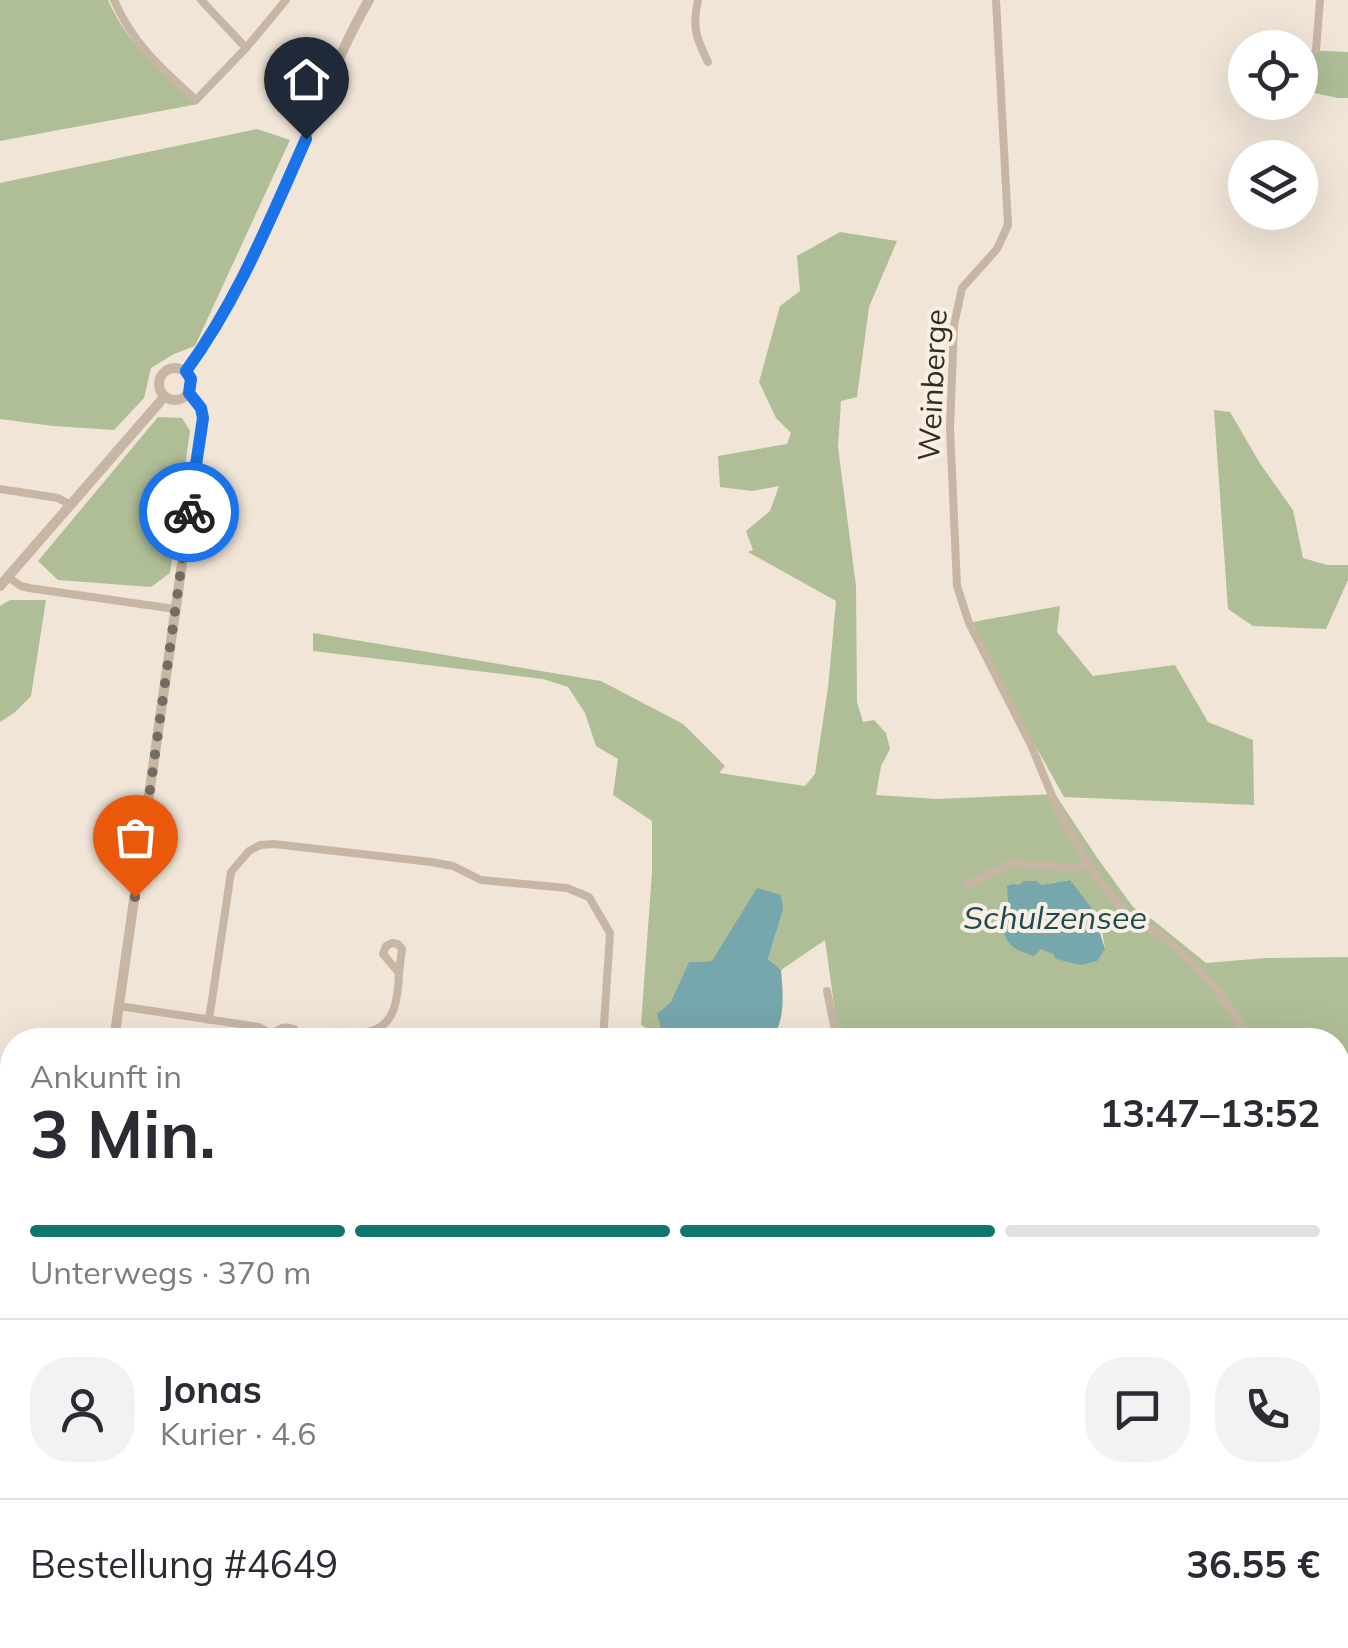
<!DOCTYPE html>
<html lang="de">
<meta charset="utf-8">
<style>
:root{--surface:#fff;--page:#f2f2f3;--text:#2b2b33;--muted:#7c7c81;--line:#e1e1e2;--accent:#0f766e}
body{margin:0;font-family:Mulish,sans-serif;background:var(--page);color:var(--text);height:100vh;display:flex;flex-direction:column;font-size:38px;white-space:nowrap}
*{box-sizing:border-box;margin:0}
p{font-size:32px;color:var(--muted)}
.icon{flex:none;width:55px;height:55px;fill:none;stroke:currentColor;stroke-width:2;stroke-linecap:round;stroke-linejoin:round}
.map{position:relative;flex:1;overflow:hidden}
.panel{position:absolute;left:0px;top:1028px;width:1350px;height:622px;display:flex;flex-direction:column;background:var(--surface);border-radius:40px 40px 0 0;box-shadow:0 10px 40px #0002}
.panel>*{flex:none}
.buttons{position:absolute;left:1228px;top:30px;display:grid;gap:20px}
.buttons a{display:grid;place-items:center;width:90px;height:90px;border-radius:50%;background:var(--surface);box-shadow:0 10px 40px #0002;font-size:50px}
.pin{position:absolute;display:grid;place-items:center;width:85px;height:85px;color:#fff;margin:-102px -42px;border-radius:50% 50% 50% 0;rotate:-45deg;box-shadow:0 0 10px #0007}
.pin .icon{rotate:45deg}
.courier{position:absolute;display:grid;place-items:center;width:100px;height:100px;margin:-50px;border:8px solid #1a73e8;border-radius:50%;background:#fff;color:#222;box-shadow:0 2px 12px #0007}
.head em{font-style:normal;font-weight:700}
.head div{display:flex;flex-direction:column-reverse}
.head{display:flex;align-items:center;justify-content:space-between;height:170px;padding:0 30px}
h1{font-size:65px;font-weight:700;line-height:75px}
.bar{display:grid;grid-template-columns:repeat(4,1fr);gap:15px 10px;align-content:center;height:120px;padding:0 30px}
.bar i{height:12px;border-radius:8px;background:var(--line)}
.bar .current{background:var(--accent)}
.bar p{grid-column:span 4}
.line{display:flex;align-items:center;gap:25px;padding:0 30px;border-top:2px solid var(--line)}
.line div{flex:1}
.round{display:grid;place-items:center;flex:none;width:105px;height:105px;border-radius:40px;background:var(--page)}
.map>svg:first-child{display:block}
</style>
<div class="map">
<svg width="1348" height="1648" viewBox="0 0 1348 1648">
<rect width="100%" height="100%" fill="#f0e5d7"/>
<path fill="#afbe97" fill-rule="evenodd" d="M0,0H108C127,44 162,73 198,104L0,141Z
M1300,50L1348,52V98H1338L1300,90Z
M257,129L290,140L195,346L174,354L151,368L144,398L114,430L53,426L0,419V183Z
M840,232L897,241L869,307L857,397L841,401L838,447L856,586L857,702L863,722L874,720L886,733L890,749L881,766L876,795L937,799L1055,794L1098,859L1133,907L1153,920L1206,963L1266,958L1348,957V1122H1338V1040H839L825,940L781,970L768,959L783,910L712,961L689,962L662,1029L722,1040L662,1037L641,1025L652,872V821L613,795L618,759L596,746L585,713L568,687L543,679L313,651V633L601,681L683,724L725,766L719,773L805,786L815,774L828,688L836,601L748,552L753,550L746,531L770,511L779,486L752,491L720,487L718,456L787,444L791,433L776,418L759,382L780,306L800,291L797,256ZM1069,880L1100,919L1105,949L1053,954L1002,926L1009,916L1010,899L1041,885Z
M1214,410L1230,412L1261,465L1293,510L1303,558L1327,565H1348V580L1326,629L1253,626L1228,609Z
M158,417L182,418L190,431L170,573L151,587L58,580L38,561Z
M10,600H46L31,696L14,713L0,722V606Z
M1060,606L1057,632L1093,676L1175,665L1208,722L1253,740L1254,805L1064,797L967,623Z
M1338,1305L1348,1309V1648H867V1638H1338Z
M548,1638H849L839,1648H545Z"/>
<path fill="#76a7ac" d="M1070,880L1100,919V933L1105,949L1097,961L1081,965L1056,959L1053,954L1041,949L1034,956C1014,949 1008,948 1002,926L1009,916L1007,886L1013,884L1019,885L1024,881H1037L1041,885Z
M757,888L781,895L783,910L768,959L781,970C783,994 786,1020 771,1040H722L661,1029L657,1014L671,1002L689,962L712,961Z"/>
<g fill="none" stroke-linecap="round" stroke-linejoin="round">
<path stroke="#c7b6a3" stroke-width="8" d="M114,0C132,43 162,69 196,100L246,48L286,0
M201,0L246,48
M698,0C692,27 696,38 708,62
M996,0L1008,225L997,249L962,288L954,325L950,427L957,586L969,623L1031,745L1060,815L1097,878L1125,912L1160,935L1193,963L1218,991L1251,1040
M1316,50L1320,0
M0,489L58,498L71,505
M8,577L21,586L29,588L175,609
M967,885L1011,863L1074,868L1088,863
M392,943L398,944L402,949L399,973L383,954L386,946Z
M827,991L837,1040
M119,1006L259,1027L273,1035
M209,1020L231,872L249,851L260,845L274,844L431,862L453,866L481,880L567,888L589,897L610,933L603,1040
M300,1037C311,1035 322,1033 333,1032C344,1031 355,1033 366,1032C396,1028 398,997 399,973
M271,1040C275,1029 283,1025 294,1029L300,1040
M1338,1213H1348
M235,1648L236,1638"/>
<path stroke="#c7b6a3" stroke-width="10" d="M159 384a16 16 0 1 1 32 0a16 16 0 1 1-32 0Z
M186,371C237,300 271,220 305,140C326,91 342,46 369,0
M0,586L165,396
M114,1040L203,417L201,408L189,393
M29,1648L31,1638"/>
</g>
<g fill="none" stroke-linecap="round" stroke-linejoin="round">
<path stroke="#746b63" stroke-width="10" stroke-dasharray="0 18" d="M135,897L189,512"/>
<path stroke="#1a73e8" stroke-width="12" d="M189,512L203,418L201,408L189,393L191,379L186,371C238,300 270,219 306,139"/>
</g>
<g text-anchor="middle" stroke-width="8" stroke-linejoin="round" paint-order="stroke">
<g font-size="30" fill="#322a25" stroke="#f8efe2">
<text transform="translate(933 385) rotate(-87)" y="10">Weinberge</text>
</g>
<g font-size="32" font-style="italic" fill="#1c4c53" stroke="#f8efe2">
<text x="1055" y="929">Schulzensee</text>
</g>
</g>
</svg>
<div class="buttons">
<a><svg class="icon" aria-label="locate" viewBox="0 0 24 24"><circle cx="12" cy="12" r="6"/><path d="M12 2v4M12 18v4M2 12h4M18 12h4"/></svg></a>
<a><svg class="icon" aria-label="layers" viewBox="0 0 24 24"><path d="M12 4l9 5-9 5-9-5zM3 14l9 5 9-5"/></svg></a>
</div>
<div class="pin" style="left:135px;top:897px;background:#ea580c"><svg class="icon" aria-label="bag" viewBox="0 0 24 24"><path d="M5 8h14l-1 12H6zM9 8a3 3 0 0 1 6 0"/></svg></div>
<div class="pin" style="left:306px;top:139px;background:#1f2937"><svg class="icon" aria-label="home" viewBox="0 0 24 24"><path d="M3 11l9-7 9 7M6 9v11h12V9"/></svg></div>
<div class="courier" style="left:189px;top:512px"><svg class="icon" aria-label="bike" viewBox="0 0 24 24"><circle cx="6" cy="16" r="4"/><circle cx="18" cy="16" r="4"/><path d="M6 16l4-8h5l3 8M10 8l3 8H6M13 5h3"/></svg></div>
<section class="panel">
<div class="head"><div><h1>3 Min.</h1><p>Ankunft in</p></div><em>13:47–13:52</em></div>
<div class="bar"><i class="current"></i><i class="current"></i><i class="current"></i><i></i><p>Unterwegs · 370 m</p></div>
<div class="line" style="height:180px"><a class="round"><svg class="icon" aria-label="person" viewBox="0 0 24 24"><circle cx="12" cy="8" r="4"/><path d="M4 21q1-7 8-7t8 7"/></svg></a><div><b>Jonas</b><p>Kurier · 4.6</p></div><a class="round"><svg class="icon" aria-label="chat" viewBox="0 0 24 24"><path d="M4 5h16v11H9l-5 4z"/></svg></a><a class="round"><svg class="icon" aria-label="phone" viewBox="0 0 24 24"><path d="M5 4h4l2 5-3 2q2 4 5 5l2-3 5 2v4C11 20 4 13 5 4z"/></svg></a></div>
<div class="line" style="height:130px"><div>Bestellung #4649</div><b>36.55 €</b></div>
</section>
</div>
